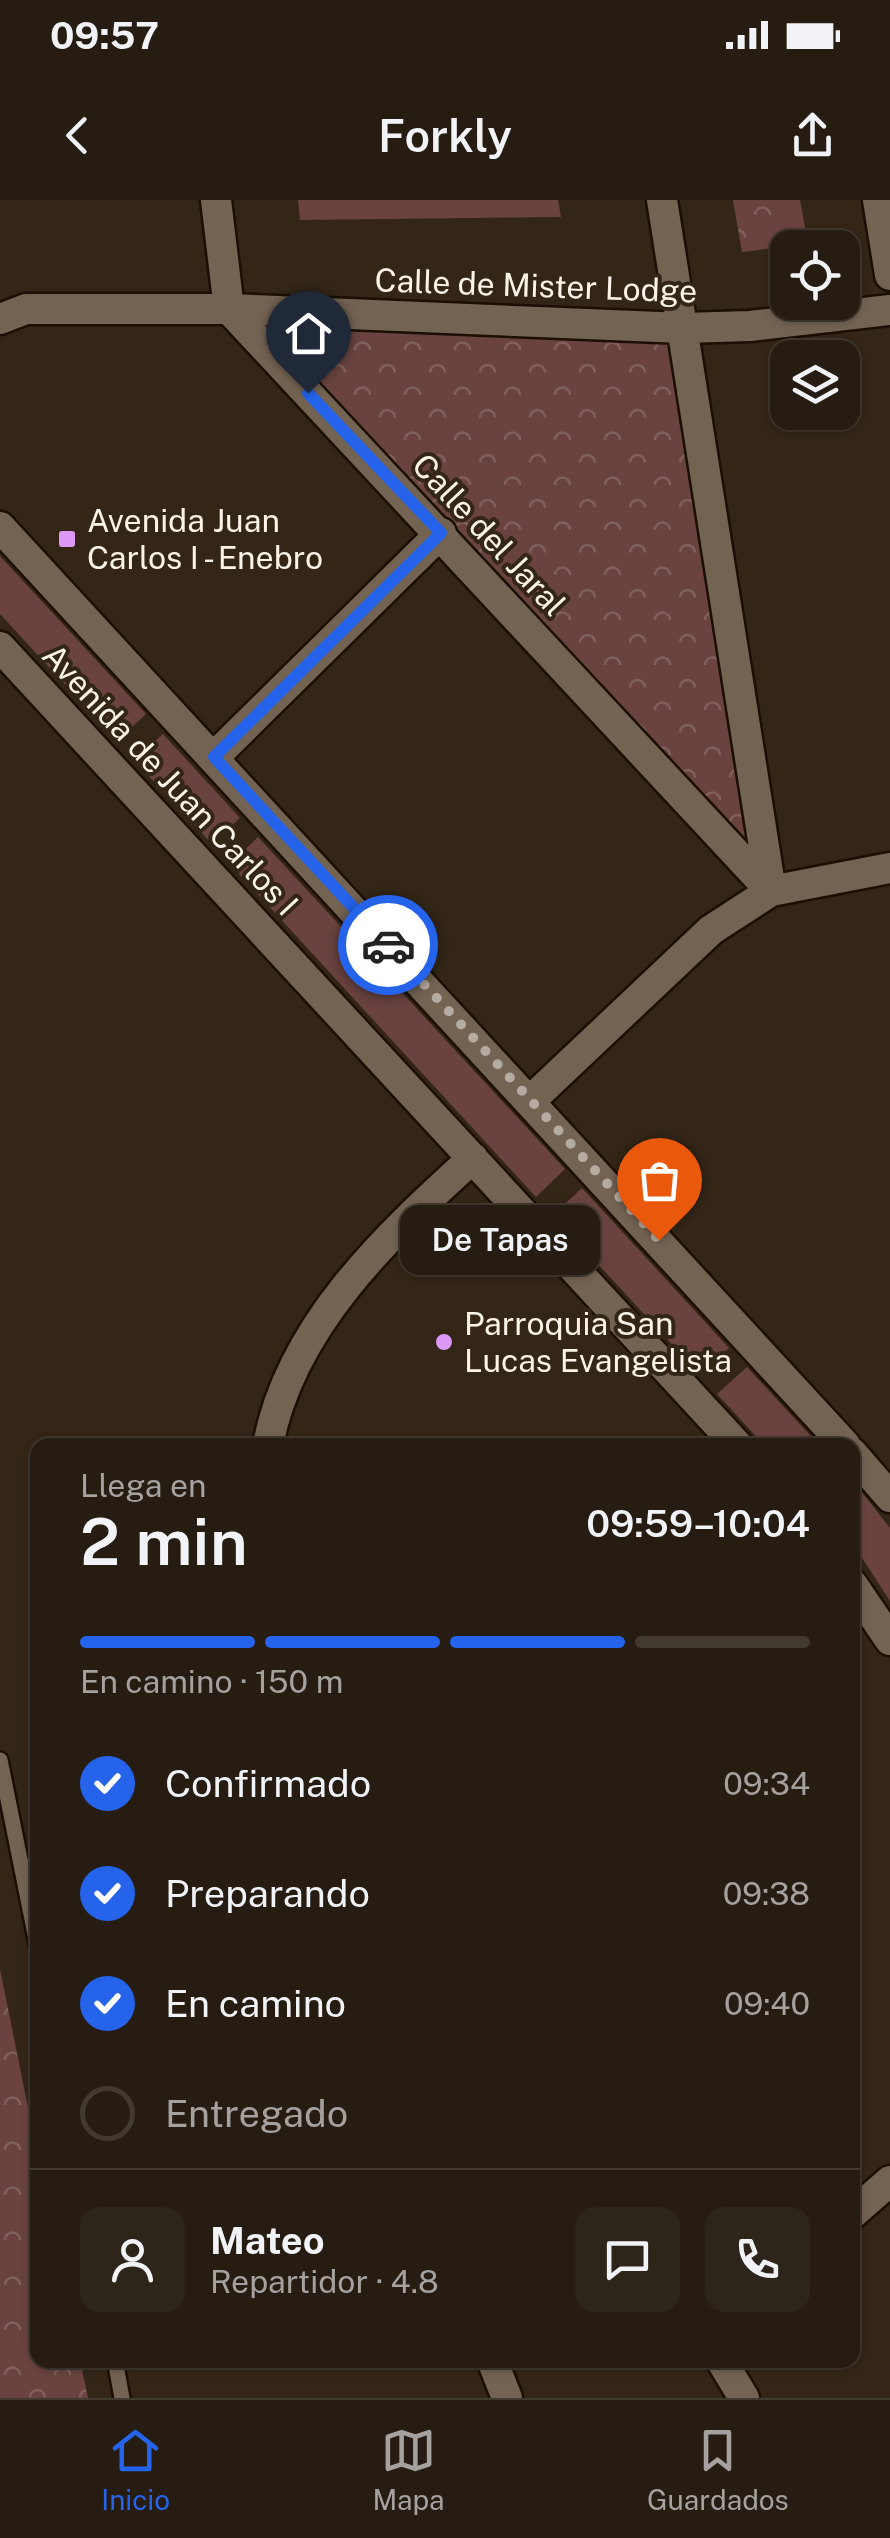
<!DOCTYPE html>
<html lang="es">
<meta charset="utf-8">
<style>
:root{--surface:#261c11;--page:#2e251a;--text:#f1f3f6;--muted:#a4a19f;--line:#423a31;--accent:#2563eb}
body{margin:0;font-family:"Public Sans",sans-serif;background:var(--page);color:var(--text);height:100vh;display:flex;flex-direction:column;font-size:38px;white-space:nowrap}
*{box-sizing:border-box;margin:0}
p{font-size:32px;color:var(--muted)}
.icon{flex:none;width:55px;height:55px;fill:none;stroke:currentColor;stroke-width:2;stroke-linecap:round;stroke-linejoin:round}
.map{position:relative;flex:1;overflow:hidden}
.drawer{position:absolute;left:30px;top:1238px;width:830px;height:930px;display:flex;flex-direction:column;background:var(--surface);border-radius:20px;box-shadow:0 2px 8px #0004,0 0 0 2px var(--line)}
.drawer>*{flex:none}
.buttons{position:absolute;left:770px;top:30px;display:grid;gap:20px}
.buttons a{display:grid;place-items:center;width:90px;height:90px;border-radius:20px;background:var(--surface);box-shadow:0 2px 8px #0004,0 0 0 2px var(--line);font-size:50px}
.pin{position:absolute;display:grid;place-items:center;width:85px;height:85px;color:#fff;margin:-102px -42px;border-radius:50% 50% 50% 0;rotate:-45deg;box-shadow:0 0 10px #0007}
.pin .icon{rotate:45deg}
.courier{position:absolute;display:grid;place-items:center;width:100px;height:100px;margin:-50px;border:8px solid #2563eb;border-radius:50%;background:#fff;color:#222;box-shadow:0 2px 12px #0007}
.bubble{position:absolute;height:70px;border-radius:20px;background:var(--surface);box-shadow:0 2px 8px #0004,0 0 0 2px var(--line);font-size:32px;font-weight:600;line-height:70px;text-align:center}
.headline em{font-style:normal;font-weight:600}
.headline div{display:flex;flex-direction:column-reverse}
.headline{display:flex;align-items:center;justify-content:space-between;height:170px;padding:0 50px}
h1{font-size:65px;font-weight:600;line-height:75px}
.bar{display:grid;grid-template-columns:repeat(4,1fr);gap:15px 10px;align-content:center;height:120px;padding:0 50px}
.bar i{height:12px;border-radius:8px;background:var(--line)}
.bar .selected{background:var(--accent)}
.bar p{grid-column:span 4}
.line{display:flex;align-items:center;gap:25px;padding:0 50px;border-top:2px solid var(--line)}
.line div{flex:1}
.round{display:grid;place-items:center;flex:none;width:105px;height:105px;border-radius:20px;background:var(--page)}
ol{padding:0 50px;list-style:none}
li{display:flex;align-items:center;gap:30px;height:110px}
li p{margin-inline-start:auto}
li .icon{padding:10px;border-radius:50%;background:var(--accent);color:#fff;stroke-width:4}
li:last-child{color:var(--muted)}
li i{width:55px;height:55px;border:5px solid var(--line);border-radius:50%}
.status{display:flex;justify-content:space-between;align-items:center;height:70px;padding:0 50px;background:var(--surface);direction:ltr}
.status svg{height:28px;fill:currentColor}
header{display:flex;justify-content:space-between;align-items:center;height:130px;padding:0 50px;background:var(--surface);font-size:45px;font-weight:600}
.dock{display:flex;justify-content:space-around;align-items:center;height:140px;border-top:2px solid var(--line);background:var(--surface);font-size:28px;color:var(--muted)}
.dock a{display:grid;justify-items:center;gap:5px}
.dock .selected{color:var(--accent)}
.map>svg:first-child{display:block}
</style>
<div class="status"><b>09:57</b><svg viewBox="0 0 49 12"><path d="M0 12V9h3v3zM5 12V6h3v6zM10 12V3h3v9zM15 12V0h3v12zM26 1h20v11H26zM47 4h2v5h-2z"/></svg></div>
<header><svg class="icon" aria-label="back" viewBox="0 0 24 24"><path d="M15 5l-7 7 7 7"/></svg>Forkly<svg class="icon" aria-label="share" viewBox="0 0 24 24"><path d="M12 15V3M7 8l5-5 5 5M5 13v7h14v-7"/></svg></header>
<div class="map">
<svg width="890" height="2198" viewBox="0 0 890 2198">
<defs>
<pattern id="forest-crowns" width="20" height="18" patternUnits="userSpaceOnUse" patternTransform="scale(2.5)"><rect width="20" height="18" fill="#6a4340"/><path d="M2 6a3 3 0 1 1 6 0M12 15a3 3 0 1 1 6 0" fill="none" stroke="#805f5c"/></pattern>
</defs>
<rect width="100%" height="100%" fill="#332617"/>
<path fill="#6a4340" d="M298,0H558L561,17L300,20Z
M0,356L146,514L117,541L0,414Z
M163,534L240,618L212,644L134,560Z
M258,637L565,969L536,997L230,664Z
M582,988L729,1148L700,1175L553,1015Z
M747,1167L819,1245H764L717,1194Z
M853,1281L890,1328V1401L853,1344Z"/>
<path fill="url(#forest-crowns)" d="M733,0H800L808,44L742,52Z
M229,109L683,128L771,691Z
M0,1769L37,1952L38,2160H80L88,2198H0Z"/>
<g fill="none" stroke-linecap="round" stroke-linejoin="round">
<g stroke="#1a0f02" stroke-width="20">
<path id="service" d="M0,1560L38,1749
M115,2160L122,2198"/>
</g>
<g stroke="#1a0f02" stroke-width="35">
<path id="minor" d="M216,0L229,109L771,691
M662,0L771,691
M878,0L890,75
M0,119L26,109H229L683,128L750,126L890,110
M0,327L845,1245
M0,447L737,1245
M214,557L441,333
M530,901L711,730L771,691L890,668
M268,1245C290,1126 388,1035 473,958
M852,1253L890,1297
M852,1384L890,1440
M852,2014L890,1981
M492,2160L507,2198
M721,2160L744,2198"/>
</g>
<use href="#service" stroke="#736353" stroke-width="15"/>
<use href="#minor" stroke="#736353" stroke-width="30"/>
</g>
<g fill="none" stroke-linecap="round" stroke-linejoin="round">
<path stroke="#b6aba0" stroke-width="10" stroke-dasharray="0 18" d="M388,745L659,1040"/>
<path stroke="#2563eb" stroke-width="12" d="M308,193L441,333L214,557L388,745"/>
</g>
<g fill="#db99f5" stroke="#332617" stroke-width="4">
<rect x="57" y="329" width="20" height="20" rx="5"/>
<circle cx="444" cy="1142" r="10"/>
</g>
<g text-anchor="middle" stroke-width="8" stroke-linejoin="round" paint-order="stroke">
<g font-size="32" fill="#fcf3e9" stroke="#332617">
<text transform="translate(536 86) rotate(2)" y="11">Calle de Mister Lodge</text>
<text transform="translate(489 335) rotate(47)" y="11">Calle del Jaral</text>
<text transform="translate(170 580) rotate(47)" y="11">Avenida de Juan Carlos I</text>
</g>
<g font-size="32" fill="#fcf3e9" stroke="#332617" text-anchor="start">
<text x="87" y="332">Avenida Juan<tspan x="87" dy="37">Carlos I - Enebro</tspan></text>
<text x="464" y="1135">Parroquia San<tspan x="464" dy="37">Lucas Evangelista</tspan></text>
</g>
</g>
</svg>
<div class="buttons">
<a><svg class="icon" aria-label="locate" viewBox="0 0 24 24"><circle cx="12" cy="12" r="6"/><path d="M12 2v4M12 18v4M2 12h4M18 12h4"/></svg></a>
<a><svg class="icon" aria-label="layers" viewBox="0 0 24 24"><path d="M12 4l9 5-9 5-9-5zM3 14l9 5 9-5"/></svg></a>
</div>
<div class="pin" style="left:659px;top:1040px;background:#ea580c"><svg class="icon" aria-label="bag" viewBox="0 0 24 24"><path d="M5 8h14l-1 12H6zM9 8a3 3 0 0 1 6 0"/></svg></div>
<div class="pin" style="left:308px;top:193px;background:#1f2937"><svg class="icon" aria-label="home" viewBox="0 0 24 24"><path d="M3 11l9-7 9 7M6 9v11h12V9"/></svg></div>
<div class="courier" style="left:388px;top:745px"><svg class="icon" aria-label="car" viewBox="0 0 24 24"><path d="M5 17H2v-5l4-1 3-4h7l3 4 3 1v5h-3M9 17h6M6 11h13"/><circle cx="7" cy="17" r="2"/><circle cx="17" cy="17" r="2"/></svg></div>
<div class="bubble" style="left:400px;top:1005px;width:200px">De Tapas</div>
<section class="drawer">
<div class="headline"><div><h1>2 min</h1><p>Llega en</p></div><em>09:59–10:04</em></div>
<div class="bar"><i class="selected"></i><i class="selected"></i><i class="selected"></i><i></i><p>En camino · 150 m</p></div>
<ol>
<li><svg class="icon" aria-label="check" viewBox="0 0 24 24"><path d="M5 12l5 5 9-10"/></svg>Confirmado<p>09:34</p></li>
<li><svg class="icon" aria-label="check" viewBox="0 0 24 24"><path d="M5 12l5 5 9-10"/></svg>Preparando<p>09:38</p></li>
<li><svg class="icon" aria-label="check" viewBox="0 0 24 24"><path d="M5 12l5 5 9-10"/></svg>En camino<p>09:40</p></li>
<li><i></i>Entregado</li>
</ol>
<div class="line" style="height:180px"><a class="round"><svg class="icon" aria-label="person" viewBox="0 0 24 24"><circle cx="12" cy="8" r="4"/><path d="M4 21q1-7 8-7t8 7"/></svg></a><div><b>Mateo</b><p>Repartidor · 4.8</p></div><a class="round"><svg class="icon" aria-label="chat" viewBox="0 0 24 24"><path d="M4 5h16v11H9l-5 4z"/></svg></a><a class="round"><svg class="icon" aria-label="phone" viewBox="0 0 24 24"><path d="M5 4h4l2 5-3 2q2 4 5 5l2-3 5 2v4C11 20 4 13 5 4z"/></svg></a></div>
</section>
</div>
<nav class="dock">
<a class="selected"><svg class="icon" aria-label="home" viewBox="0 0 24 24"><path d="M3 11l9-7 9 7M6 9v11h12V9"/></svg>Inicio</a>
<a><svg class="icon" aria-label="map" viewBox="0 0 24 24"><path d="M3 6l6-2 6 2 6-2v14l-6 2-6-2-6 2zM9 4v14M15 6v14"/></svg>Mapa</a>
<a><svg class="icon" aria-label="saved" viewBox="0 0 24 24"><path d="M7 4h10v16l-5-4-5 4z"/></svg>Guardados</a>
</nav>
